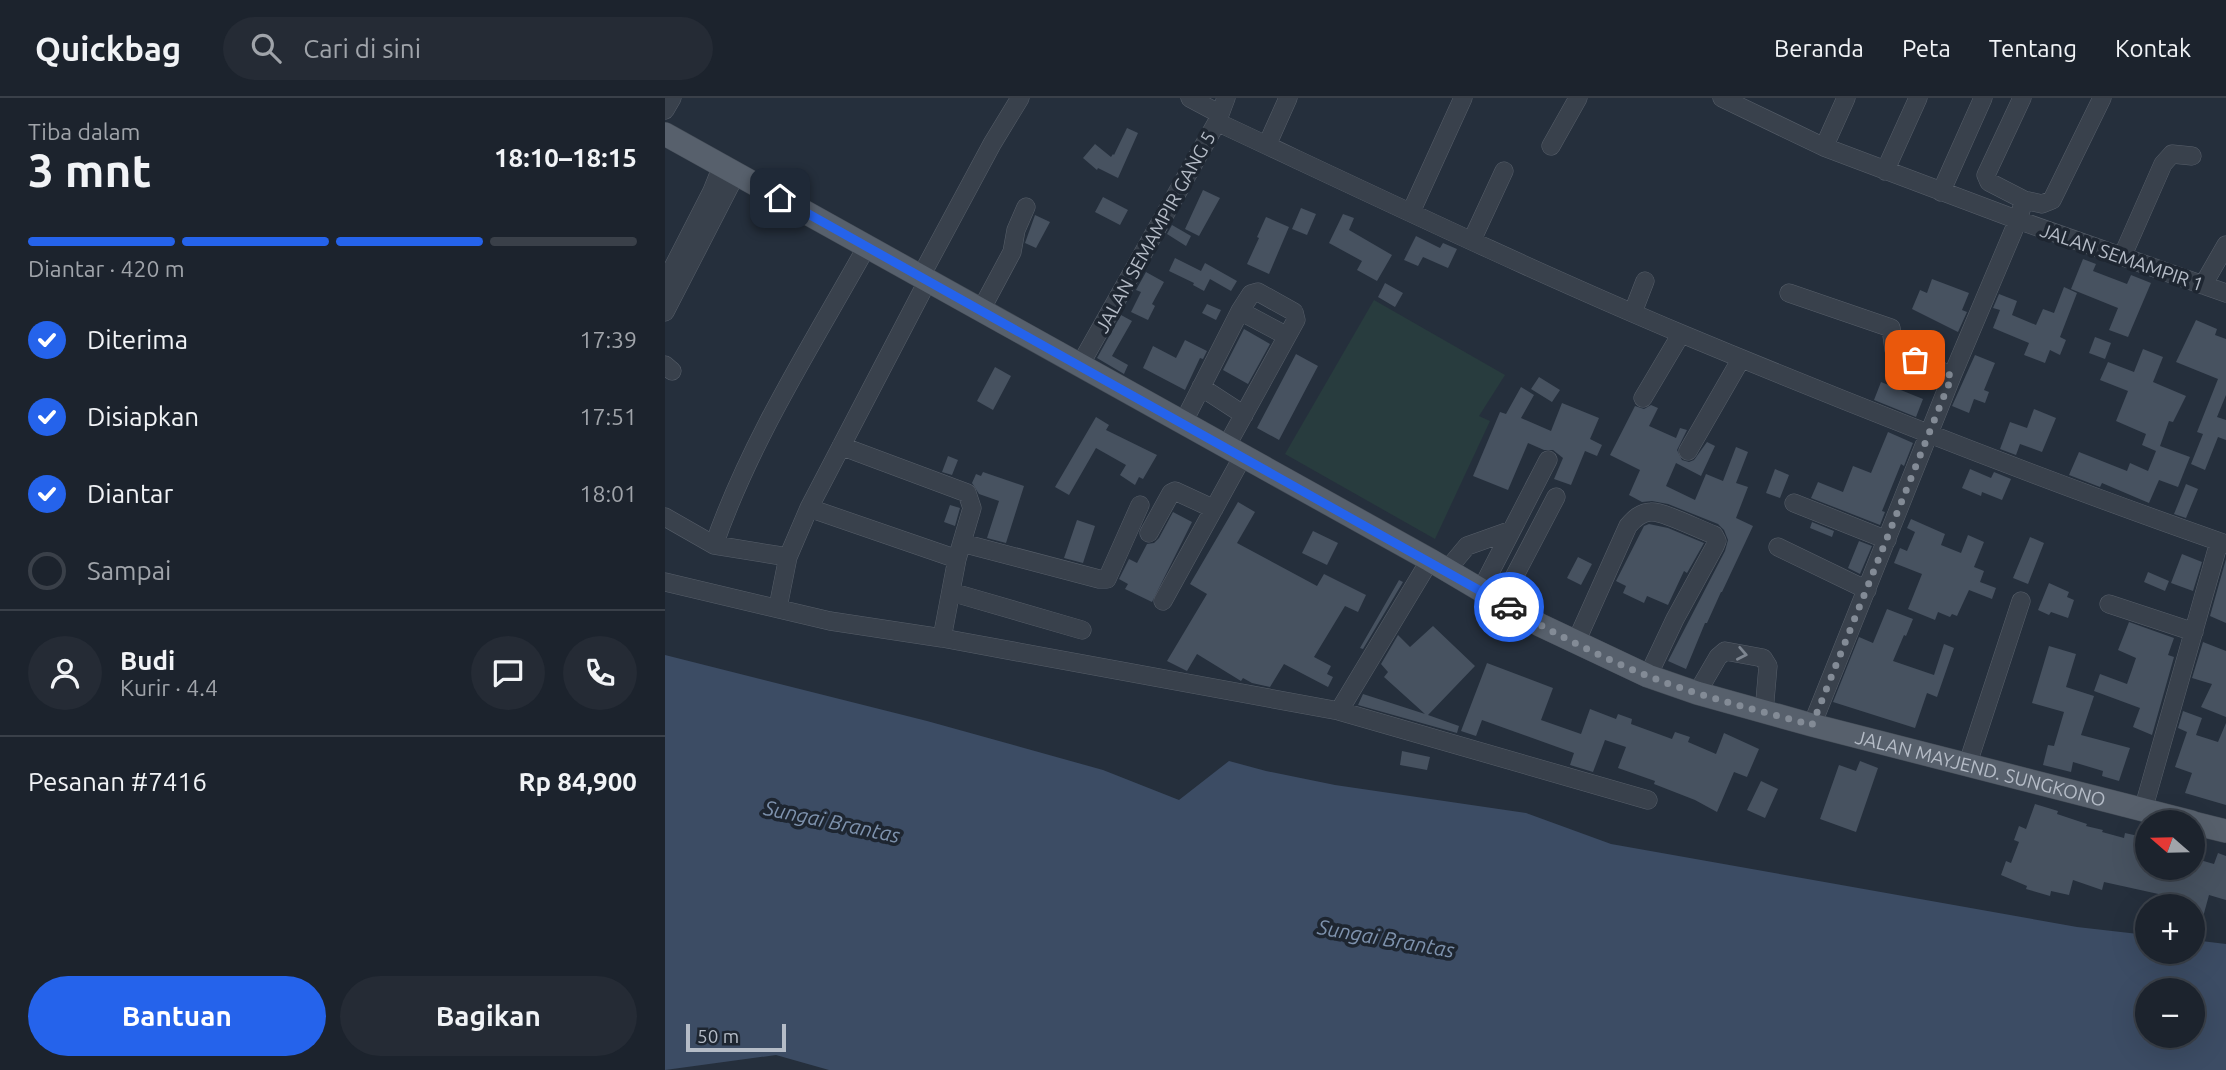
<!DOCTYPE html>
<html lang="id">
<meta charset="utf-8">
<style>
:root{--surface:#1c232d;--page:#252b35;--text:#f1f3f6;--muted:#a0a4aa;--line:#3a4049;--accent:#2563eb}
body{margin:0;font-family:Ubuntu,sans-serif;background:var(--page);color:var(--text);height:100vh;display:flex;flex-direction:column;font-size:26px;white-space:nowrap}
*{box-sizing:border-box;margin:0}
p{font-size:23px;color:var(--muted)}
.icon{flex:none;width:38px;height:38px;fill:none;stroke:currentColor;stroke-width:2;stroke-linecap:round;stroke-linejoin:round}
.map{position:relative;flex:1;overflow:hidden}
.sheet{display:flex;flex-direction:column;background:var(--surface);width:665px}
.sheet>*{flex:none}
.needle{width:46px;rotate:290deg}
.tools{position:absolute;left:1470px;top:712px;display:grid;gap:14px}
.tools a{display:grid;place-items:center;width:70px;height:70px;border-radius:50%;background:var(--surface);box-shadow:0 7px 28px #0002,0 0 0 2px var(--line);font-size:35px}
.scale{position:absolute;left:21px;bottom:18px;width:100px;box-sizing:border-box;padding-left:7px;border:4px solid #b5bcc7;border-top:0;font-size:19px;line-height:24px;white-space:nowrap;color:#b5bcc7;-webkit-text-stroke:5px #1e2631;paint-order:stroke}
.pin{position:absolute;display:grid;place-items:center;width:60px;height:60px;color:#fff;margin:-30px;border-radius:14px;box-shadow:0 4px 10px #0006}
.courier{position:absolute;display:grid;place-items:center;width:70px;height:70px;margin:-35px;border:5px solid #2563eb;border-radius:50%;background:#fff;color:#222;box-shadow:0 2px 9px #0007}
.summary em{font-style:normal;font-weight:600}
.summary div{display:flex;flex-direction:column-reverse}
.summary{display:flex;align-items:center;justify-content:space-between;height:119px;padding:0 28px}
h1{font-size:46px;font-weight:600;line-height:52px}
.bar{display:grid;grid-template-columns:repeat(4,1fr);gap:10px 7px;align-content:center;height:84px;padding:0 28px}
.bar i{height:9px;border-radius:5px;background:var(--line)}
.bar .active{background:var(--accent)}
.bar p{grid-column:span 4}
.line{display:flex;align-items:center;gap:18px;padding:0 28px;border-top:2px solid var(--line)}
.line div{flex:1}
.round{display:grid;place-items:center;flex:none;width:74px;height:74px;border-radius:37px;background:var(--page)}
ol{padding:0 28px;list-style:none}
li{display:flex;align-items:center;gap:21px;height:77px}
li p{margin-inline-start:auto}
li .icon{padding:7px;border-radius:50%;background:var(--accent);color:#fff;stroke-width:4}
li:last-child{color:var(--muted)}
li i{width:38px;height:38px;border:4px solid var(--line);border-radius:50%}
.cta{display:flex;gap:14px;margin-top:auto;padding:14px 28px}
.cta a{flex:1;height:80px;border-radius:42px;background:var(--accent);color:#fff;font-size:28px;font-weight:600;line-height:80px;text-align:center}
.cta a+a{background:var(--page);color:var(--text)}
header{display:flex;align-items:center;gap:42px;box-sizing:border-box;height:98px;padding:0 35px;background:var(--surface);border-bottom:2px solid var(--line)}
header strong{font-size:33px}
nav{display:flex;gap:38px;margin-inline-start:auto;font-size:24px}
.search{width:490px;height:63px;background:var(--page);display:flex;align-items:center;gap:18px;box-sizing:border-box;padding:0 24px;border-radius:38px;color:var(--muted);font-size:26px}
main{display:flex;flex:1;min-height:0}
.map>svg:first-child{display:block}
</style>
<header>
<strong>Quickbag</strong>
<div class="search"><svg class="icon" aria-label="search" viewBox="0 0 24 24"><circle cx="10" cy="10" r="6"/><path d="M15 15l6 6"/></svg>Cari di sini</div>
<nav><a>Beranda</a><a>Peta</a><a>Tentang</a><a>Kontak</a></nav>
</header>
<main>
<section class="sheet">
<div class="summary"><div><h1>3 mnt</h1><p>Tiba dalam</p></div><em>18:10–18:15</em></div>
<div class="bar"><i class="active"></i><i class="active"></i><i class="active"></i><i></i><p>Diantar · 420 m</p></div>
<ol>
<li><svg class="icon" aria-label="check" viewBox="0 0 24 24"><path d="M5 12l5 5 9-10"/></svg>Diterima<p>17:39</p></li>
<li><svg class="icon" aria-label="check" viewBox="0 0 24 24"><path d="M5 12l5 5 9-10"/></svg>Disiapkan<p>17:51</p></li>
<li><svg class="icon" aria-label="check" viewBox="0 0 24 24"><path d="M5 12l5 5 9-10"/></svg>Diantar<p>18:01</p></li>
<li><i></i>Sampai</li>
</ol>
<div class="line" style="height:126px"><a class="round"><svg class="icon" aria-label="person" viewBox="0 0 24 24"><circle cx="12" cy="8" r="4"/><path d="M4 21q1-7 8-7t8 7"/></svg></a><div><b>Budi</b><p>Kurir · 4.4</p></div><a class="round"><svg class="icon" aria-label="chat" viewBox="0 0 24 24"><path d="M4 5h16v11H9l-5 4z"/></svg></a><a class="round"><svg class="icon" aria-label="phone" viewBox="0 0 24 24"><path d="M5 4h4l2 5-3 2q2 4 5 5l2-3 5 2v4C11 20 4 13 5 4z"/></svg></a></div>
<div class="line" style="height:91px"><div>Pesanan #7416</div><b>Rp 84,900</b></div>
<div class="cta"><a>Bantuan</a><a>Bagikan</a></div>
</section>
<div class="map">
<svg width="1561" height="972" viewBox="0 0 1561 972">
<rect width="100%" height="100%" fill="#252f3c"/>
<path fill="#283c3e" d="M709,202L840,277L814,318L825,323L770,441L620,356Z"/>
<path fill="#3c4c64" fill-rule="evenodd" d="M0,557L262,623L438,672L514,702L564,663L601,673L670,687L861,715L946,746L1412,829L1482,837V854H1528V842L1561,846V972H164L111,957L0,972ZM1482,892H1528V938H1482Z"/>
<path fill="#475260" d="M462,30L473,35L453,80L433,70L432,72L418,60L430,46L446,59L448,56L449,57Z
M538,92L555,100L534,138L520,131Z
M438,99L463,112L455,127L430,114Z
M636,110L651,116L642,137L627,131Z
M678,116L689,120L684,132L727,157L712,183L692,172L697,163L664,145Z
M370,117L385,124L371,150L360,145Z
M601,119L624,129L604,176L582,166L594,140L592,139Z
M507,127L526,138L521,148L502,136Z
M751,138L775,150L778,145L792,151L783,170L758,159L753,168L739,162Z
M510,160L536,173L540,165L572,183L566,193L545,181L539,193L528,187L529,185L504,173Z
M1418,161L1431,166L1428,173L1462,186L1466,177L1486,185L1463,239L1444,232L1453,210L1406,191Z
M481,174L499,184L487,206L490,208L483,222L466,214L476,194L471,192Z
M1267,181L1304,195L1297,212L1302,214L1293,234L1247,211L1255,192L1262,195Z
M720,185L738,195L730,209L713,199Z
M1399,189L1412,195L1395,239L1401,242L1395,257L1385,252L1380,265L1359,257L1364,245L1328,230L1335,212L1328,210L1334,196L1352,203L1347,217L1371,227L1378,211L1389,215Z
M542,206L556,212L551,222L537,215Z
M456,217L467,223L447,258L463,267L459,276L432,260Z
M1531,222L1552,231L1550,237L1561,241V297L1552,319L1561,322V342L1553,339L1540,372L1526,366L1538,336L1532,334L1553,281L1511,264Z
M579,231L605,246L583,286L558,272Z
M1430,239L1446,245L1440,261L1424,255Z
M520,242L542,253L538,261L535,260L520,292L478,270L488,248L511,260Z
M1478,251L1498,259L1488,284L1521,298L1508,324L1504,323L1495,348L1525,359L1513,389L1494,382L1484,405L1437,385L1435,389L1404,377L1414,354L1462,373L1465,365L1483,373L1491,353L1477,347L1481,336L1451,323L1463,293L1435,282L1443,264L1469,274Z
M631,256L653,268L614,342L592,330Z
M1310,257L1330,265L1319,292L1324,294L1320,305L1309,301L1304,315L1287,308Z
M330,269L346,278L328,312L312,303Z
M874,279L895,292L887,304L866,291Z
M1216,284L1258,301L1251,319L1209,302Z
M856,289L869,297L856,320L886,333L897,305L934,320L925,341L937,347L932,358L920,353L906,387L889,381L898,360L888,352H879L863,345L843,392L808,378L835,314L841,316Z
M986,307L993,310L984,328L1011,340L1015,330L1022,332L1012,352L1017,362L1024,364L1029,362L1042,344L1050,348L1036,378L1011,365L1001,388L1030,402L1041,376L1058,383L1071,349L1083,354L1071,385L1083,389L1071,420L1088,428L1057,494H1056L1042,525H1040L1021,571L1003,563L1060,453L1063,442L1059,432L1053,426L1003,406L987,403L977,404L964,397L975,372L945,357L970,308L979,311Z
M1369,311L1391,320L1377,354L1355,346L1351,357L1335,351L1345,324L1362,330Z
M431,319L444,327L441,332L492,357L478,381L474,379L470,387L455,377L461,367L431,350L404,397L390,389Z
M1223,334L1248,345L1239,368L1236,366L1217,413L1220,414L1215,427L1146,400L1153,384L1178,394L1188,368L1206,375Z
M283,358L293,362L287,377L277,374Z
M1110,371L1124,377L1115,400L1101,395Z
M1305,371L1326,380L1329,374L1346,381L1337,402L1317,394L1316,398L1297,390Z
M318,374L359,388L341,445L322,440L334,403L314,396L307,385L311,376L316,378Z
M1521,386L1533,391L1521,420L1509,416Z
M573,404L590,414L572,445L652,488L659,476L701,497L693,514L680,508L649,559L666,568L662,576L668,579L663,589L619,566L605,589L587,585L578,580L576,583L532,556L522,573L502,563L542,496L525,486Z
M285,407L295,410L290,428L279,424Z
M508,414L527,424L487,504L460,491L463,486L454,481L464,461L472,465L482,446L489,445L494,440Z
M1246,421L1280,436L1276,447L1296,455L1303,437L1319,444L1309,469L1319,473L1315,484L1331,490L1327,501L1304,492L1292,518L1287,516L1285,519L1273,514L1270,522L1243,511L1257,476L1229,465L1235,450L1242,453L1250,434L1242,430Z
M412,422L430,428L418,465L399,460Z
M1147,424L1169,433L1167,439L1145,430Z
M984,426L1003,430L1039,445L1022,475L1019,473L1003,507L982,498L979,505L958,495L961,488L951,483L979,428Z
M648,433L673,445L662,467L637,455Z
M1365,439L1379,445L1363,486L1348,480Z
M1194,443L1207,448L1195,476L1183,470Z
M1517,456L1537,464L1528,493L1506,485Z
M913,459L927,466L916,487L902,480Z
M1561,461V525L1545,518Z
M1483,474L1504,483L1500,493L1479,484Z
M734,482L738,484L698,551L695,550Z
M1384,485L1404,494L1402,499L1409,502L1403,520L1386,514L1384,517L1373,512Z
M1222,511L1248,521L1241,538L1239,537L1228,563L1269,577L1279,546L1289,550L1272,599L1262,595L1250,630L1168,604L1194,539L1208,545Z
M1464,524L1509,540L1503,557L1509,559L1487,637L1468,629L1475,610L1429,593L1435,576L1462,586L1471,560L1453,552Z
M768,528L810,568L763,617L794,628L792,635L693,607L698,596L760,616L719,579L723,574L716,566L733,537L745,549Z
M1538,544L1561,553V619L1536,609L1547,586L1527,580Z
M1384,548L1411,556L1401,589L1429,598L1416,637L1465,650L1454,683L1437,678L1438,673L1408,664L1406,674L1378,667L1383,647L1389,648L1399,614L1367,605Z
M822,565L888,590L876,622L916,636L925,611L951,621L953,616L967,621L966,626L1007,641L1010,634L1025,639L1023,644L1051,656L1059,635L1094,651L1082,679L1069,674L1052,714L1030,702L989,686L990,683L953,670L961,649L940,642L928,674L905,667L909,655L817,622L811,638L796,633Z
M1518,613L1537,620L1531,637L1553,644L1561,625V707L1520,695L1527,675L1510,669L1522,634L1513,630Z
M737,653L765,659L762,672L735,667Z
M1195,663L1213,670L1191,734L1155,721L1174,667L1191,673Z
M1096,683L1113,691L1100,720L1082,712Z
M1370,706L1393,713L1392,716L1422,726L1421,728L1438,732L1437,734L1459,740L1460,735L1482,740V770H1528V760L1549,766L1553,755L1561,758V802L1544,797L1538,819L1528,816V808H1509L1496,804L1498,797L1439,784L1437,792L1408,782L1404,797L1386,793L1385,798L1361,791L1362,788L1336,777L1341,763L1346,765L1354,744L1349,742L1354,728L1361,731Z"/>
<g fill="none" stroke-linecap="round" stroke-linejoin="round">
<g stroke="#575f6a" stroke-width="19">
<path id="minor" d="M525,0L555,16
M1057,0L1159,49L1353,122L1561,195
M1357,0L1321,77L1324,84L1359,102
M0,12L7,0
M552,24C706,96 860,170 1017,236C1197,311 1378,382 1561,446
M602,47L623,0
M886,48L913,0
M1159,49L1181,0
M1220,73L1253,0
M1276,94L1318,0
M746,114L798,0
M807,142L839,73
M1457,159L1498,66L1507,56L1527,58
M256,178L327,46L355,0
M0,185L47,93L57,68
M1538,187L1561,147
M1124,195L1226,230L1229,252L1287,278
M316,212L347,154L351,132L361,109
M575,213L622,238
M0,214L71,76
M968,214L980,183
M0,267L7,273
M415,267L552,24L561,0
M536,289L579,317
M978,300L1016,236
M518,325L575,213L586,196L593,194L629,214L631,222L561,349
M176,348L302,395L307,410L292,461L277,540
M1023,353L1076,261
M1129,405L1222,442
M144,410L292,461
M0,419L49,447L123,459
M484,435L506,395L510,393L549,411
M297,445L434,481H442L475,407
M49,447C86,341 148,245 202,148
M1113,449L1202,492
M782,472L802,448L847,432
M0,484L165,523L277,540L674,613L983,702
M816,492L883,362
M286,494L417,532
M498,503L578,358
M836,504L891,399
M1444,506L1529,534
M113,509L123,459L144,410L263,182
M911,544L963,428C969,421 976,414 986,414C998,413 1035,432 1049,437L1052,443L1050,448L1010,521L983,578
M1032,595L1053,559L1060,553L1098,560L1103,568L1099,614
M674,613L765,462
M1147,627L1287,278L1353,122L1359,102L1377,106L1387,102L1437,0
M1303,665L1356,503
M1478,712L1554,444"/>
</g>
<g stroke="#424a55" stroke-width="24">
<g id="major">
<path id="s1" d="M0,36L765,462L875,527L983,578L1032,595L1147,627L1526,724"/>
<path d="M1528,725L1561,733"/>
</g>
</g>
<use href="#minor" stroke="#39414c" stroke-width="18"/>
<use href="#major" stroke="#57606c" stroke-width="23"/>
</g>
<defs><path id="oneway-chevron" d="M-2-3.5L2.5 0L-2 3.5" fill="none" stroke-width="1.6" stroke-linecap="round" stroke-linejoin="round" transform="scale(1.75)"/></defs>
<use stroke="#7d8590" href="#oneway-chevron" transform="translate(1077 556) rotate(11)"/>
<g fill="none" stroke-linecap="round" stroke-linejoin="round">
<path stroke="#838b96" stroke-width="7" stroke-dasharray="0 12.6" d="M844,509C888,535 935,559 983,578C1036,599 1092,612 1147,627L1287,278L1250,262"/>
<path stroke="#2563eb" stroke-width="9" d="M115,100L844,509"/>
</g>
<g text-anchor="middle" stroke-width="7" stroke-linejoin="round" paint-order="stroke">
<g font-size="19" fill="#b5bcc7" stroke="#1e2631">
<text transform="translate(490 134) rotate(-61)" y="7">JALAN SEMAMPIR GANG 5</text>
<text transform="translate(1457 159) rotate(19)" y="7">JALAN SEMAMPIR 1</text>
<text dy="7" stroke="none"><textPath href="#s1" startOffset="1468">JALAN MAYJEND. SUNGKONO</textPath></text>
</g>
<g font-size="21" font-style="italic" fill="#7e92ad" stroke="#1e2631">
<text transform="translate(167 724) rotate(12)" y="7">Sungai Brantas</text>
<text transform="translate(721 841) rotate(10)" y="7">Sungai Brantas</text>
</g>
</g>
</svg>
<div class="tools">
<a><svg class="needle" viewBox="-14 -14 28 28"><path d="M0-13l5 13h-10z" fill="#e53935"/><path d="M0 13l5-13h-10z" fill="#a0a4aa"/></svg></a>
<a>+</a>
<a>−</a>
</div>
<div class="scale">50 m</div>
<div class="pin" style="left:1250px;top:262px;background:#ea580c"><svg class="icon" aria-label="bag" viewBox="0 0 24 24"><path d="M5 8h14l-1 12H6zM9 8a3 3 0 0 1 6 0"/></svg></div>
<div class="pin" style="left:115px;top:100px;background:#1f2937"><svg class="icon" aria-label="home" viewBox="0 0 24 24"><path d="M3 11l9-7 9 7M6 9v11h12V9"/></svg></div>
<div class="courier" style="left:844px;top:509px"><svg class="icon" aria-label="car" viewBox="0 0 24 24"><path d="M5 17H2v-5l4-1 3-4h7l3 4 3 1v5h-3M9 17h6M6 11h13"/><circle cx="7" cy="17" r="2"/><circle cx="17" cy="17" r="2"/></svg></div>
</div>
</main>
